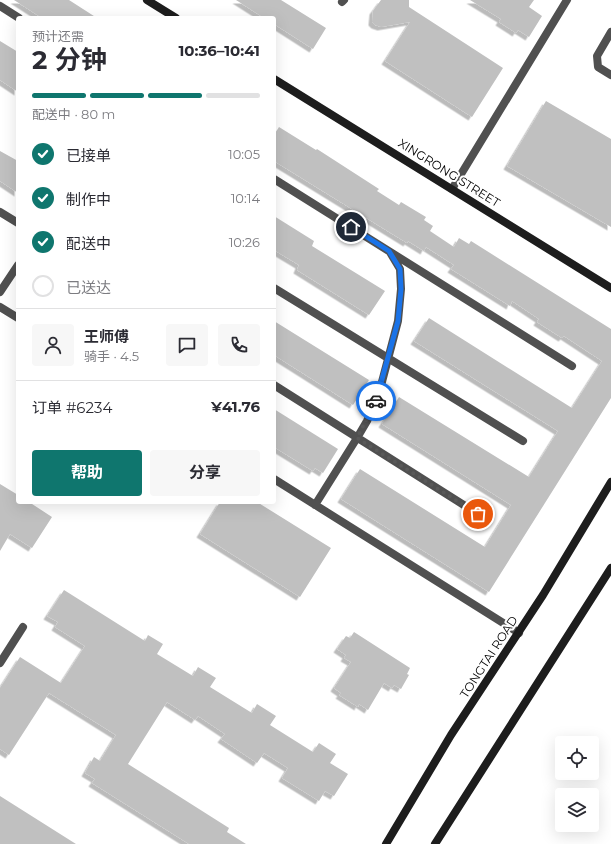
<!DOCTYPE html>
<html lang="zh">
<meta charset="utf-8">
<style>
:root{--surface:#fff;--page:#f7f7f7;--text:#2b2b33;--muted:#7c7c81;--line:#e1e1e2;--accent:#0f766e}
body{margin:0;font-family:Montserrat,"Noto Sans SC",sans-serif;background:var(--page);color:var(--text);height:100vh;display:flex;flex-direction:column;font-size:15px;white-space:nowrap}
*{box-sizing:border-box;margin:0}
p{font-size:13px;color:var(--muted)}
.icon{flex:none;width:22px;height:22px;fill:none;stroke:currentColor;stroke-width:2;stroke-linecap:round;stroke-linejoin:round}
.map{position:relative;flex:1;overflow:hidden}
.details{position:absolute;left:16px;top:16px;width:260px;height:488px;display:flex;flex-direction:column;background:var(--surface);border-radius:4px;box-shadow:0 4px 16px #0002}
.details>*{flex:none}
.buttons{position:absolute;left:555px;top:736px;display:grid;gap:8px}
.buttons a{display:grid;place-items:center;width:44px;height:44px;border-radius:4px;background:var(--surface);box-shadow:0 4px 16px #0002;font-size:20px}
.pin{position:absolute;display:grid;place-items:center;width:34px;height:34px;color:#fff;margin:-17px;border:2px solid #fff;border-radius:50%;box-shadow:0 1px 4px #0007}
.courier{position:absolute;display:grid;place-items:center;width:40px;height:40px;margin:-20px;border:3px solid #1a73e8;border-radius:50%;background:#fff;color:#222;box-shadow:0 1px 5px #0007}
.overview em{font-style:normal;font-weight:700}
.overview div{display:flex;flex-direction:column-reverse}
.overview{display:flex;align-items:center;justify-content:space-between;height:68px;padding:0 16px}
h1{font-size:26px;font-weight:700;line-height:30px}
.bar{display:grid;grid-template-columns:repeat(4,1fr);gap:6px 4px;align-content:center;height:48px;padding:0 16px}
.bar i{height:5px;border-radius:3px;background:var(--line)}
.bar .selected{background:var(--accent)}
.bar p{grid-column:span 4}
.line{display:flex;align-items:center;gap:10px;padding:0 16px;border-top:1px solid var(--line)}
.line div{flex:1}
.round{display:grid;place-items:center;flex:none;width:42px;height:42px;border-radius:4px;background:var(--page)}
ol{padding:0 16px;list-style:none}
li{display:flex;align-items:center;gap:12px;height:44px}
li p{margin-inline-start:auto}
li .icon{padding:4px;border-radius:50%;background:var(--accent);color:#fff;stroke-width:4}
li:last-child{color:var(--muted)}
li i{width:22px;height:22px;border:2px solid var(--line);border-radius:50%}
.cta{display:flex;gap:8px;margin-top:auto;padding:8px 16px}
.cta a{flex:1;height:46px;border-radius:4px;background:var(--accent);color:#fff;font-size:16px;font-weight:700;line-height:46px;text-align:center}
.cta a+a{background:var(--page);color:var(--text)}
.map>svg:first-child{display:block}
</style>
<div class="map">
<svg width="611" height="844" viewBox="0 0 611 844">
<defs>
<filter id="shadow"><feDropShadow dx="-3.5" dy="3.5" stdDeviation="0" flood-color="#0004"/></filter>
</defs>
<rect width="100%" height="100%" fill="#fff"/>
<path fill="#c0c0c0" filter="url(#shadow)" d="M14,0H69L97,18H42Z
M236,0H281L326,28L313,49L274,24V18H264Z
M381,0H409V7L503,68L472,117L385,61L410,22L381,27L375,25L372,22L373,11Z
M470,0H534L529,7L542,16L529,37L518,30L516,33L499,22L501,19Z
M0,41L18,52V92L0,80Z
M546,101L611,139V227L507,166Z
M279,127L316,150L317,149L379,189L377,191L399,205L401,202L426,217L424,220L433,226L430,231L454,247L459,238L469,244L471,241L611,329V398L489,592L341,499L360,469L485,547L511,505L382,424L399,397L529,477L558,431L414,341L429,318L572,408L602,361L564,336L562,338L537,322L539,319L512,301L510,306L451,269L454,265L426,247L424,251L408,241L407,243L274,161V135Z
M0,151L18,161V193L0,181Z
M274,216L314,241L312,246L385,291L369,315L297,270L299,265L274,250Z
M274,321L369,380L353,405L274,355Z
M274,409L338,449L323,473L315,468L313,471L274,447Z
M0,484L18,495V502H29L52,517L32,548L10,534L0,551Z
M220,502H257L331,548L300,597L200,534Z
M64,590L145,641L148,635L163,644L157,654L193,676L198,667L216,678L210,687L252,713L257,704L276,716L270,725L313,752L319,743L336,754L330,763L348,774L334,796L325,791L319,801L282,778L288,768L264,753L257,763L221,739L225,734L198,716L195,720L167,702L128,764L229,828L227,832L246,844H189L92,783L95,779L85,773L94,757L100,761L116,735L49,693L9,755L0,749V688L20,657L61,683L85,646L55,627L58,622L47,616Z
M354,632L410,668L407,674L409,675L401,689L394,685L392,688L384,683L368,710L359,704L358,707L339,695L341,693L334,688L351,662L344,658L346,655L337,649L346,636L350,638Z
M0,796L76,844H0Z"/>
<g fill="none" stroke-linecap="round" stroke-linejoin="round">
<path stroke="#505050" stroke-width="8" d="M342,2L344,0
M0,6L19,18
M611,32L597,56L598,67L611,75
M274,179L572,366
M452,189L567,0
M0,212L18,223
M274,288L523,441
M0,292L18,265
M0,307L18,318
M274,385L478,514
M274,479L519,633
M315,505L357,438L367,421L378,397L398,321L401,289L400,269L391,254
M0,663L23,627"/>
<path stroke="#1d1d1d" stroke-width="8" d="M147,0L176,18
M274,79L611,288
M386,844L451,735L543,595L611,482
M435,844L611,568"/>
</g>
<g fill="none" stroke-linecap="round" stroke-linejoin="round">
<path stroke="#595959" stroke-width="4" stroke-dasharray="0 7.2" d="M376,401L357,438L478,514"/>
<path stroke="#1a73e8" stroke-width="5" d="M351,227L389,251L400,269L401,289L398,321L376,401"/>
</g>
<g text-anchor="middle" stroke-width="4" stroke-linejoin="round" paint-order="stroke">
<g font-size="12" fill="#000" stroke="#fff">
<text transform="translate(449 173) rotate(32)" y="4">XINGRONG STREET</text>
<text transform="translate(489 657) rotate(-57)" y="4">TONGTAI ROAD</text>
</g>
</g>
</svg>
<div class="buttons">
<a><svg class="icon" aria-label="locate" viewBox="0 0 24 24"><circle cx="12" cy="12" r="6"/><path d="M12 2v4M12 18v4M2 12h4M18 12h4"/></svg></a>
<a><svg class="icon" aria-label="layers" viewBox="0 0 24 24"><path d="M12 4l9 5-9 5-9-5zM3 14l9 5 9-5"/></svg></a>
</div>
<div class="pin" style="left:478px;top:514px;background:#ea580c"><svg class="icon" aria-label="bag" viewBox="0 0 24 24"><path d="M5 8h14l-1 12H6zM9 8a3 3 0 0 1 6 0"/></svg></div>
<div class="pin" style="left:351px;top:227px;background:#1f2937"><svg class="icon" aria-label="home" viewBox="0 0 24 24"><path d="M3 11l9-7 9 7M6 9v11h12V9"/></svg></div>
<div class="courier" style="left:376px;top:401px"><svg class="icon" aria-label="car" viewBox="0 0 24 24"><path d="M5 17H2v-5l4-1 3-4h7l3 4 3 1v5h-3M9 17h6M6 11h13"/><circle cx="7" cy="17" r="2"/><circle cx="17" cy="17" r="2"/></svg></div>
<section class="details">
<div class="overview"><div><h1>2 分钟</h1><p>预计还需</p></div><em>10:36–10:41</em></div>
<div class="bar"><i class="selected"></i><i class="selected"></i><i class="selected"></i><i></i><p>配送中 · 80 m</p></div>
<ol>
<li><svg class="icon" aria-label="check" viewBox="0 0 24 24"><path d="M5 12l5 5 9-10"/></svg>已接单<p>10:05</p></li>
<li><svg class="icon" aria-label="check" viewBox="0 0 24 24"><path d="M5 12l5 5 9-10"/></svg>制作中<p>10:14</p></li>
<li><svg class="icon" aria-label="check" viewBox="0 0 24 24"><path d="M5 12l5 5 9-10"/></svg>配送中<p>10:26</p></li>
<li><i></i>已送达</li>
</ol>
<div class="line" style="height:72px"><a class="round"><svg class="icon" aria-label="person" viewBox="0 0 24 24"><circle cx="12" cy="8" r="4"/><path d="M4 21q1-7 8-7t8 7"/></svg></a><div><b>王师傅</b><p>骑手 · 4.5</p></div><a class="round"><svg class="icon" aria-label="chat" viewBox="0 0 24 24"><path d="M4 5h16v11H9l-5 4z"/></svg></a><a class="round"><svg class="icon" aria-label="phone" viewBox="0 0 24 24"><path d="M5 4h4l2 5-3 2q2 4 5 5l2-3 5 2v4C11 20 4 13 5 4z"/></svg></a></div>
<div class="line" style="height:52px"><div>订单 #6234</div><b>¥41.76</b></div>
<div class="cta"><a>帮助</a><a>分享</a></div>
</section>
</div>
